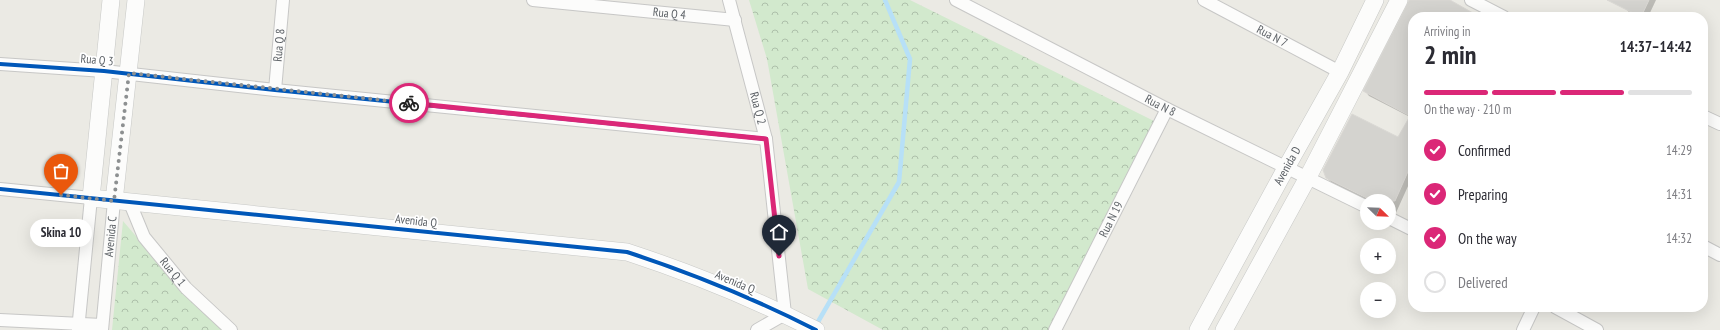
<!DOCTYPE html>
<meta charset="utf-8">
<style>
:root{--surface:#fff;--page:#f2f2f3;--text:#2b2b33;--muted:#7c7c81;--line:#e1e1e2;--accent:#db2777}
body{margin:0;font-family:"PT Sans Narrow",sans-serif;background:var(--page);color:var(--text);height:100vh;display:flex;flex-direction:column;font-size:15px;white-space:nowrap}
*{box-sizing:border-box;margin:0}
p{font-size:13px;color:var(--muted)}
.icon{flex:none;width:22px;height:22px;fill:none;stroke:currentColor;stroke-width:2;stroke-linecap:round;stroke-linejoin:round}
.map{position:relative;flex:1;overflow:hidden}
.drawer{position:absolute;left:1408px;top:12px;width:300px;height:300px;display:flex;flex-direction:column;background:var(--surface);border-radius:16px;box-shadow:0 4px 16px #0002}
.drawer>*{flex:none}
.needle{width:26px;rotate:113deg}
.fabs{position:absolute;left:1360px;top:194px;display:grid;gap:8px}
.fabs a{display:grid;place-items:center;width:36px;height:36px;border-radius:50%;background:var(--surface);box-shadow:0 4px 16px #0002;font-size:20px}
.pin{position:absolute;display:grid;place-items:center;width:34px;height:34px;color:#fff;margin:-41px -17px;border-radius:50% 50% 50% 0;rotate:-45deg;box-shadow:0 0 4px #0007}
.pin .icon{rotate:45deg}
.courier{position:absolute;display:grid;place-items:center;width:40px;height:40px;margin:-20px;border:3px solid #db2777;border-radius:50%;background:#fff;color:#222;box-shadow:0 1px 5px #0007}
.bubble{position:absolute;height:28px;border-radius:14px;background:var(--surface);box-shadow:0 4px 16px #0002;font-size:13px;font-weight:800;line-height:28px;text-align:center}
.overview em{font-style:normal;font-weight:800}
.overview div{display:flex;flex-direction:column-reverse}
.overview{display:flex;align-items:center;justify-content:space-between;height:68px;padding:0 16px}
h1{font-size:26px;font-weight:800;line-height:30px}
.bar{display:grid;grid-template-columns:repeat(4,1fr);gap:6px 4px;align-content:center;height:48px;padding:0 16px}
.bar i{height:5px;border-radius:3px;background:var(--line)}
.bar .current{background:var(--accent)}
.bar p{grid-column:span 4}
ol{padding:0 16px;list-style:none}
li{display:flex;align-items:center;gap:12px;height:44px}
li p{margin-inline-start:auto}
li .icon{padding:4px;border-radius:50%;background:var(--accent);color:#fff;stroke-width:4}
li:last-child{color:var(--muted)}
li i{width:22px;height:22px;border:2px solid var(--line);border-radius:50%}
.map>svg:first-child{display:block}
</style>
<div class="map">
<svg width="1720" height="330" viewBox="0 0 1720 330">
<defs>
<pattern id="forest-crowns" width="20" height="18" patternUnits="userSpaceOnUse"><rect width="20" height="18" fill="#d2e9cd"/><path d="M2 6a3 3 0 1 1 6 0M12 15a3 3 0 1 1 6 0" fill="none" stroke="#adc0aa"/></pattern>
</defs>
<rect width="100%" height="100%" fill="#ebeae4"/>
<path fill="url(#forest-crowns)" d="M749,0H910L1154,121L1051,330H883L808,289L767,59Z
M123,221L181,289L223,330H112Z"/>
<path fill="#0003" d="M1410,0H1448L1478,17H1413V175L1395,215L1389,212V201H1368L1332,183L1327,178L1398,138L1410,117L1369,96L1365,91Z
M1629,0H1656L1648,17H1638L1630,13L1625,8Z"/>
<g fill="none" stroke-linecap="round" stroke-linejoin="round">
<path stroke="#b7e0f7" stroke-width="4.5" d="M815,327L899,182L910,59L885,0"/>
</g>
<path fill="#d4d3cf" stroke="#dad8d4" d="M1409,0H1450L1480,17H1413V169L1410,167L1395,201H1373L1326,178L1323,170L1352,114L1398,137L1410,116L1363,91Z
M1607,0H1649L1641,17Z"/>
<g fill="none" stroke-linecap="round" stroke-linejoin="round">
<g stroke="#c7c7c6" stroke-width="14">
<g id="street">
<path id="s1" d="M533,0L735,20"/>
<path id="s2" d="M729,0L766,139L785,314L757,330"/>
<path id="s3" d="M956,0L1167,109L1367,207"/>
<path id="s4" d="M1204,0L1340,72"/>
<path d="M1471,0L1504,17"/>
<path d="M0,64L104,71L275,90L766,139"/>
<path id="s5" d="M275,90L283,0"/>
<path d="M1703,116L1720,124"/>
<path d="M0,189L91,198L78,330"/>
<path id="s6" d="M130,203L144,237L186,288L231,330"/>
<path d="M1389,218L1413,230"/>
<path d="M1703,246L1720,255"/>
<path d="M1555,307L1597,330"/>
<path d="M0,320L102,325"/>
<path id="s7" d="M102,330L114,201"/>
<path id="s8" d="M1055,330L1167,109"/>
<path d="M1523,330L1534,307"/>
</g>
</g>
<g stroke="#c7c8c6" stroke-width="18">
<g id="secondary">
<path d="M111,0L91,198L627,252C691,273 755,299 816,330"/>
<path d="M114,201L136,0"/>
<path id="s9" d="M1198,330L1286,168L1340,72L1375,0"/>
<path d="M1224,330L1308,177L1399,0"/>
</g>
</g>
<use href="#street" stroke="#fcfcfb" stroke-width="12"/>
<use href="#secondary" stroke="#fcfcfb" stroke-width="17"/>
<g stroke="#fff" stroke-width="6">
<path id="cycleway" d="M0,64L104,71L275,90L766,139
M0,189L627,252C691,273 755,299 816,330"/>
</g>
<use href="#cycleway" stroke="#0057b8" stroke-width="4"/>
</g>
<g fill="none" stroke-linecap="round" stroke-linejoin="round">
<path stroke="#8d9091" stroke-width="4" stroke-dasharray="0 7.2" d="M61,195L114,201L129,73L409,103"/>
<path stroke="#db2777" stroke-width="5" d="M409,103L766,139L779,256"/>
</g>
<g text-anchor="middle" stroke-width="3.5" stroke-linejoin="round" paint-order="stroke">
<g font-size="12" fill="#5a5f64" stroke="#fff">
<text dy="4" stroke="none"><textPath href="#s1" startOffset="137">Rua Q 4</textPath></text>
<text dy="4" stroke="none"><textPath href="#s4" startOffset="77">Rua N 7</textPath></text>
<text dy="4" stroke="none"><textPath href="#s5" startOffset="45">Rua Q 8</textPath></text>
<text transform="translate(97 60) rotate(5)" y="4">Rua Q 3</text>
<text dy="4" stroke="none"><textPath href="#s3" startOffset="230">Rua N 8</textPath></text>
<text dy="4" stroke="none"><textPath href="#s2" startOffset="112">Rua Q 2</textPath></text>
<text dy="4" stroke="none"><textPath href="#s9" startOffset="187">Avenida D</textPath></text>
<text dy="4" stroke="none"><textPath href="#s8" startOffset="124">Rua N 19</textPath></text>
<text transform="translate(416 221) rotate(6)" y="4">Avenida Q</text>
<text dy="4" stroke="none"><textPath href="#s7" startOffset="94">Avenida C</textPath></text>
<text dy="4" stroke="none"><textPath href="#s6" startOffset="82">Rua Q 1</textPath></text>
<text transform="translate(735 282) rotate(23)" y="4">Avenida Q</text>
</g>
</g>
</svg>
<div class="fabs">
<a><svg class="needle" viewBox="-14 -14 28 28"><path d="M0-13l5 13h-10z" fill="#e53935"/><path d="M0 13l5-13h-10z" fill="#7c7c81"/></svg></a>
<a>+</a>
<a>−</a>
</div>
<div class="pin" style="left:61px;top:195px;background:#ea580c"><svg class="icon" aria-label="bag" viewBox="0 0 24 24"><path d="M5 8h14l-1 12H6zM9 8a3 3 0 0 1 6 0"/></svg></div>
<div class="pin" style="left:779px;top:256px;background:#1f2937"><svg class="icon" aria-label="home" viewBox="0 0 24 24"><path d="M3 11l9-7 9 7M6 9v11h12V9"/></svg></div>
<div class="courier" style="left:409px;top:103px"><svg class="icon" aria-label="bike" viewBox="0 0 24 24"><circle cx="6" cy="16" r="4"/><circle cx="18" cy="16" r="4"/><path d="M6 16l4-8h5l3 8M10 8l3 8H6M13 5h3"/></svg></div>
<div class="bubble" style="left:30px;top:219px;width:62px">Skina 10</div>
<section class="drawer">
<div class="overview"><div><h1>2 min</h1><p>Arriving in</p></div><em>14:37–14:42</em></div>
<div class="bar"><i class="current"></i><i class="current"></i><i class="current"></i><i></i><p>On the way · 210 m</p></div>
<ol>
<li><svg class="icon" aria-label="check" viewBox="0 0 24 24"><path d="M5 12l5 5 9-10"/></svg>Confirmed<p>14:29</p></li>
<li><svg class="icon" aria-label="check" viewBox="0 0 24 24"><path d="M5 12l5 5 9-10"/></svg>Preparing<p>14:31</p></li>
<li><svg class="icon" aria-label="check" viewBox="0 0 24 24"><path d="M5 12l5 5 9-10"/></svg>On the way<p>14:32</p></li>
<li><i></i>Delivered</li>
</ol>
</section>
</div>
